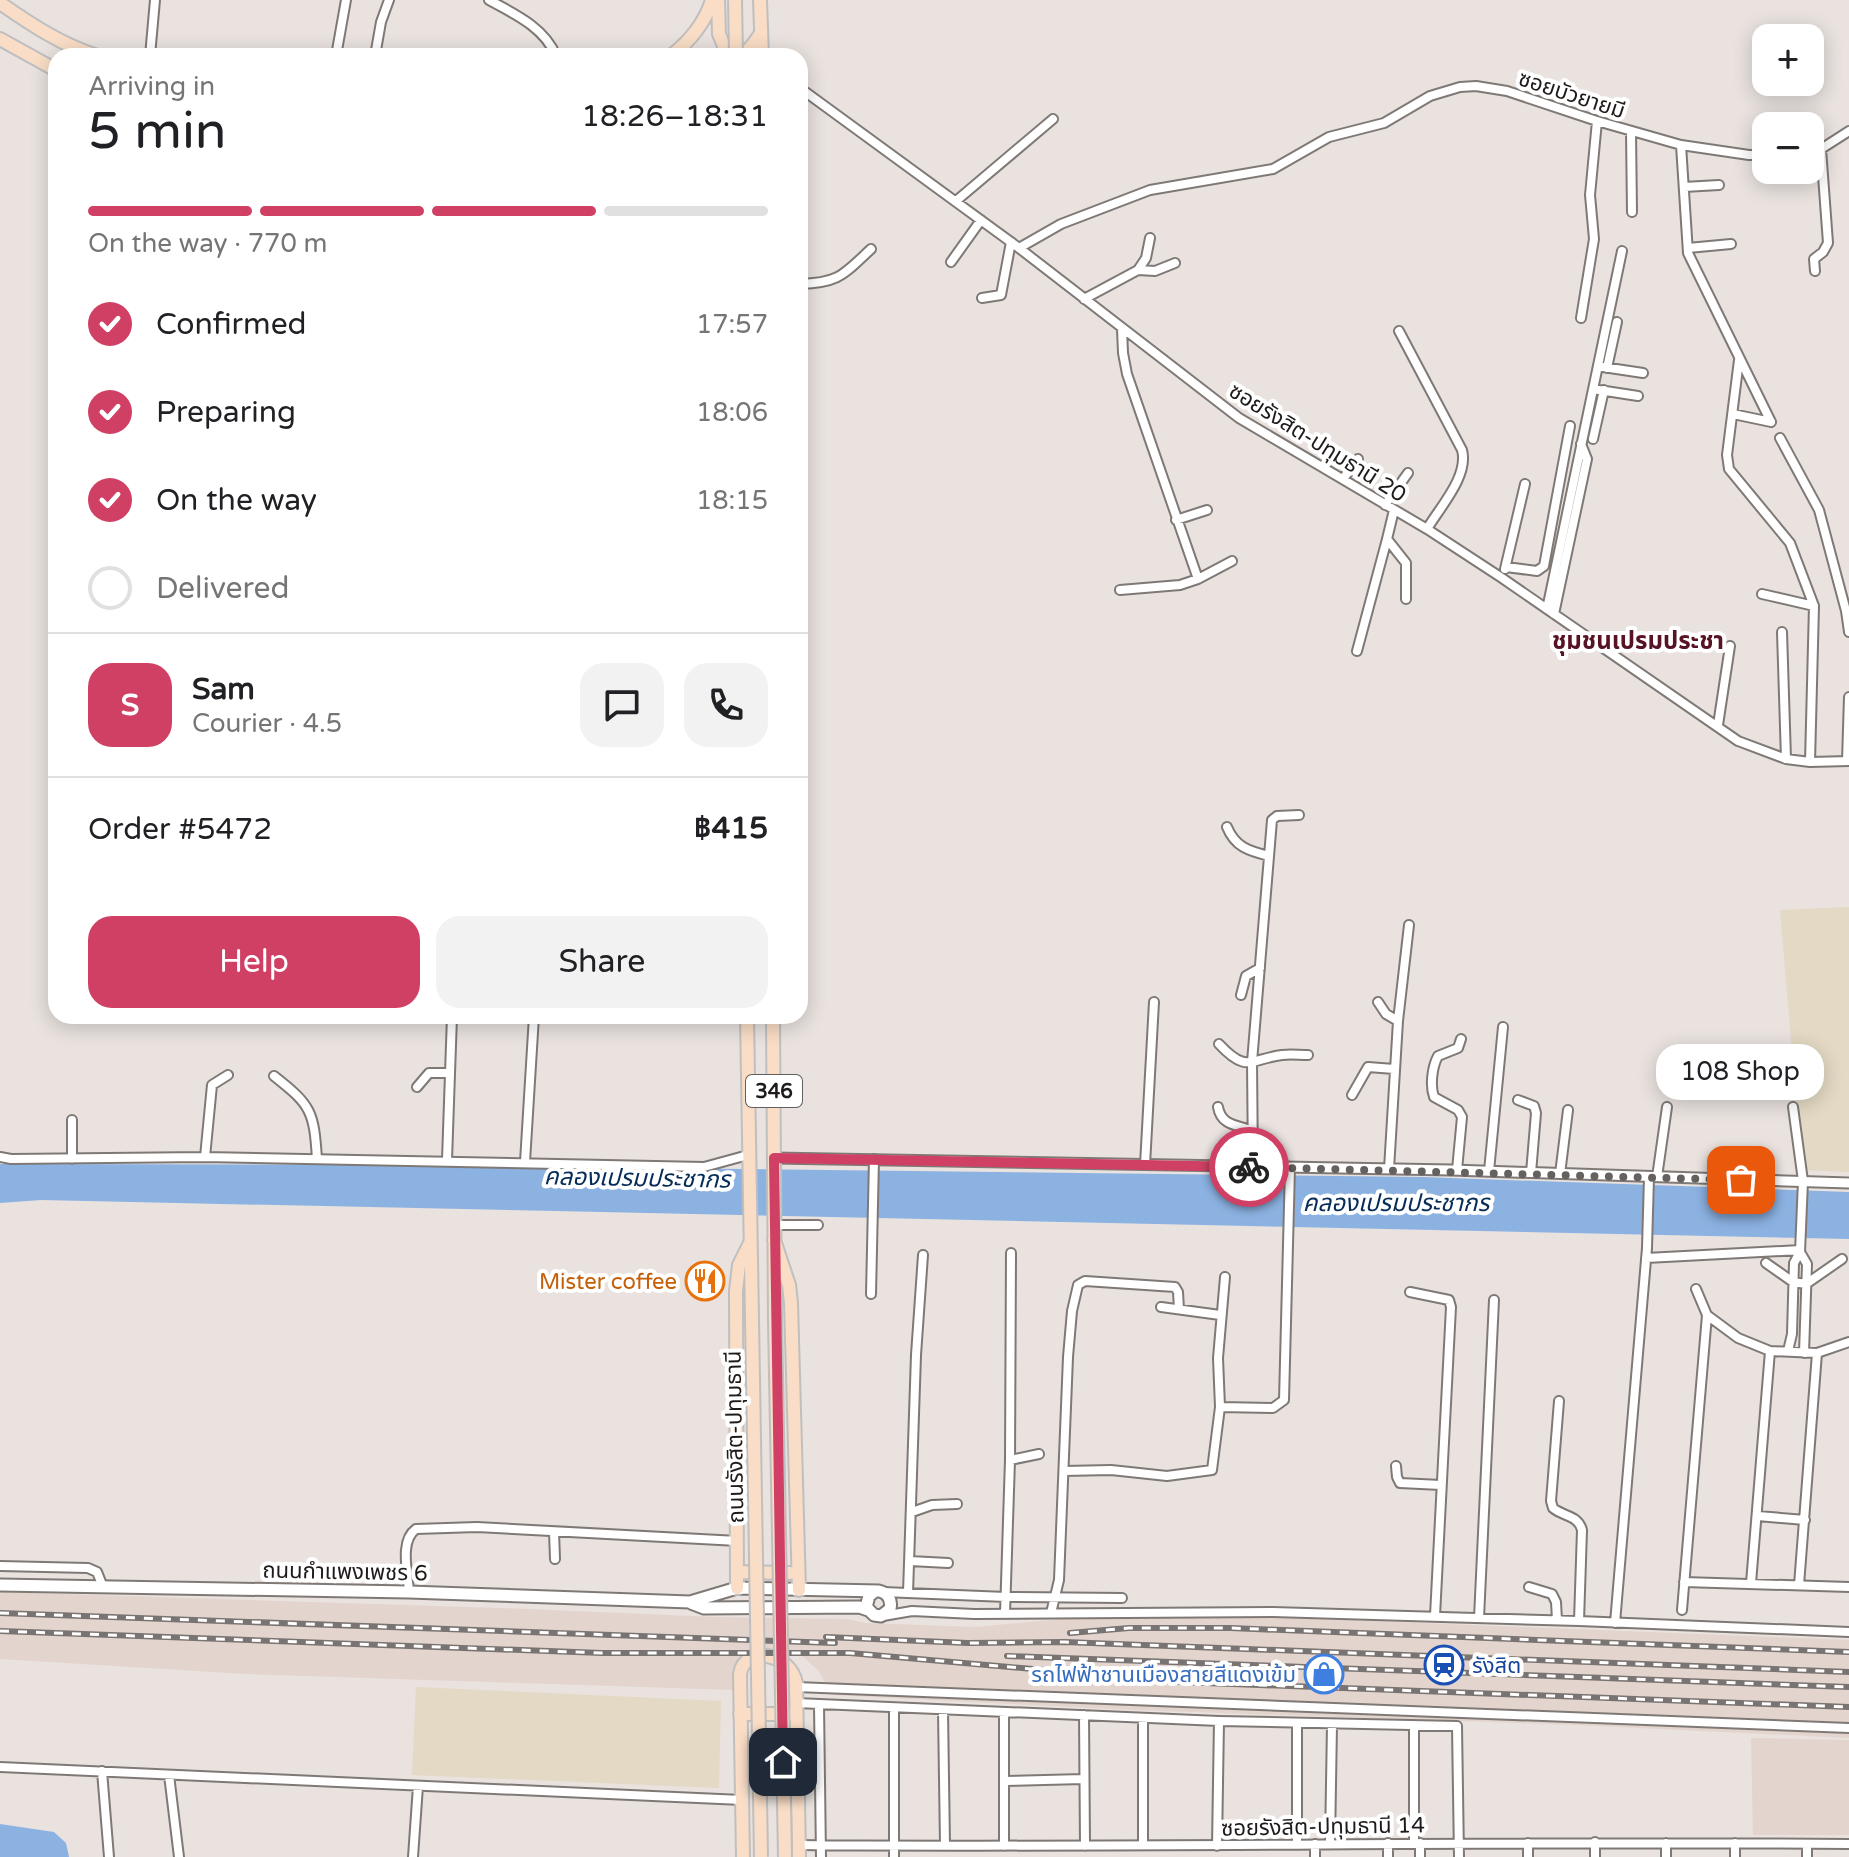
<!DOCTYPE html>
<meta charset="utf-8">
<style>
:root{--surface:#fff;--page:#f2f2f2;--text:#202124;--muted:#757577;--line:#e0e0e0;--accent:#cf4064}
body{margin:0;font-family:"Varela Round","Noto Sans Thai",sans-serif;background:var(--page);color:var(--text);height:100vh;display:flex;flex-direction:column;font-size:30px;white-space:nowrap}
*{box-sizing:border-box;margin:0}
p{font-size:26px;color:var(--muted)}
.icon{flex:none;width:44px;height:44px;fill:none;stroke:currentColor;stroke-width:2;stroke-linecap:round;stroke-linejoin:round}
.map{position:relative;flex:1;overflow:hidden}
.drawer{position:absolute;left:48px;top:48px;width:760px;height:976px;display:flex;flex-direction:column;background:var(--surface);border-radius:24px;box-shadow:0 4px 20px #0003}
.drawer>*{flex:none}
.buttons{position:absolute;left:1752px;top:24px;display:grid;gap:16px}
.buttons a{display:grid;place-items:center;width:72px;height:72px;border-radius:16px;background:var(--surface);box-shadow:0 4px 20px #0003;font-size:40px}
.pin{position:absolute;display:grid;place-items:center;width:68px;height:68px;color:#fff;margin:-34px;border-radius:16px;box-shadow:0 4px 12px #0006}
.courier{position:absolute;display:grid;place-items:center;width:80px;height:80px;margin:-40px;border:6px solid #cf4064;border-radius:50%;background:#fff;color:#222;box-shadow:0 2px 10px #0007}
.bubble{position:absolute;height:56px;border-radius:24px;background:var(--surface);box-shadow:0 4px 20px #0003;font-size:26px;font-weight:600;line-height:56px;text-align:center}
.headline em{font-style:normal;font-weight:600}
.headline div{display:flex;flex-direction:column-reverse}
.headline{display:flex;align-items:center;justify-content:space-between;height:136px;padding:0 40px}
h1{font-size:52px;font-weight:600;line-height:60px}
.bar{display:grid;grid-template-columns:repeat(4,1fr);gap:12px 8px;align-content:center;height:96px;padding:0 40px}
.bar i{height:10px;border-radius:6px;background:var(--line)}
.bar .active{background:var(--accent)}
.bar p{grid-column:span 4}
.line{display:flex;align-items:center;gap:20px;padding:0 40px;border-top:2px solid var(--line)}
.line div{flex:1}
.round{display:grid;place-items:center;flex:none;width:84px;height:84px;border-radius:24px;background:var(--page)}
ol{padding:0 40px;list-style:none}
li{display:flex;align-items:center;gap:24px;height:88px}
li p{margin-inline-start:auto}
li .icon{padding:8px;border-radius:50%;background:var(--accent);color:#fff;stroke-width:4}
li:last-child{color:var(--muted)}
li i{width:44px;height:44px;border:4px solid var(--line);border-radius:50%}
.button{display:flex;gap:16px;margin-top:auto;padding:16px 40px}
.button a{flex:1;height:92px;border-radius:24px;background:var(--accent);color:#fff;font-size:32px;font-weight:600;line-height:92px;text-align:center}
.button a+a{background:var(--page);color:var(--text)}
.map>svg:first-child{display:block}
</style>
<div class="map">
<svg width="1849" height="1857" viewBox="0 0 1849 1857">
<rect width="100%" height="100%" fill="#e9e2df"/>
<path fill="#e3d9c4" d="M1849,907V1172L1802,1170L1780,910Z
M416,1687L721,1701L719,1788L412,1775Z"/>
<path fill="#e3d4cd" d="M0,1592L499,1608L716,1617L846,1619L865,1623L975,1627L1074,1618H1296L1849,1640V1738L1577,1725L1134,1710L831,1695L819,1671L801,1655L739,1661L733,1690L246,1674L0,1659Z
M1751,1738L1849,1740V1835H1753Z"/>
<path fill="#8cb2e2" d="M0,1164L410,1165L1423,1177L1849,1192V1239L41,1200L0,1203Z
M0,1824L54,1832L66,1843L69,1857H0Z"/>
<g fill="none" stroke-linecap="round" stroke-linejoin="round">
<g stroke="#7f7976" stroke-width="12">
<path id="minor" d="M489,0C515,14 545,28 556,56
M336,55L375,56
M150,56L155,0
M336,56L346,0
M375,56L381,22L389,0
M800,88L1019,248L1239,418L1427,529L1502,578L1738,741L1786,759L1810,762L1849,761
M1631,132L1632,212
M1681,145L1688,253L1771,422
M1810,151L1821,149L1849,131
M1684,187L1719,185
M956,201L1053,119
M1019,248L1061,224L1150,190L1273,169L1329,137L1384,123L1430,96L1460,87L1476,86L1507,91L1597,121L1681,145L1749,155H1766
M1688,248L1731,244
M951,262L981,220
M1138,270L1155,271L1175,263
M1815,271L1814,259L1823,252L1828,243L1821,149
M800,284C839,283 843,275 871,249
M982,298L1001,295L1011,242
M1084,299L1138,270L1146,258L1150,238
M1581,318L1594,239L1590,195L1597,121
M1122,329L1123,353L1127,374L1198,579L1232,561
M1399,331L1462,450C1469,476 1440,507 1427,529
M1739,360L1727,455L1729,469L1790,543L1814,606L1810,762
M1603,367L1643,373
M1607,368L1617,322
M1599,390L1638,396
M1733,414L1771,422
M1780,438L1819,510L1846,611L1849,632
M1593,439L1604,390
M1343,479L1358,459
M1385,505L1408,473
M1394,510L1387,539L1406,563V599
M1176,520L1207,510
M1506,567L1537,571L1544,566L1570,426
M1505,569L1525,484
M1120,590L1180,585L1198,579
M1762,594L1814,606
M1547,609L1622,251
M1554,614L1587,459L1581,444
M1782,632L1786,759
M1357,651L1387,539
M1718,725L1730,646
M1847,761L1849,697
M1227,827C1235,847 1249,851 1269,856
M1241,995L1246,976L1260,968
M1378,1002L1386,1014L1398,1021
M1219,1044C1247,1074 1250,1059 1282,1055C1290,1054 1299,1055 1308,1055
M274,1076C311,1105 314,1111 317,1159
M417,1087L429,1073H450
M1352,1095L1368,1067L1394,1069
M1518,1100L1534,1106L1536,1113L1531,1173
M1218,1107C1221,1125 1236,1125 1251,1130
M0,1157L11,1159L205,1157L704,1167L748,1155
M205,1157L212,1085L228,1075
M72,1159V1120
M447,1160L452,1016
M525,1162L534,1016
M1145,1165L1154,1002
M1253,1167L1252,1062L1272,820L1277,816L1299,815
M1389,1169L1398,1021L1409,925
M1457,1170L1462,1117L1458,1110L1434,1097C1430,1086 1432,1067 1438,1056L1458,1048L1461,1039
M1489,1171L1503,1027
M1560,1174L1568,1110
M1657,1177L1667,1107
M774,1225H818
M1800,1252L1807,1264L1804,1353
M1646,1258L1800,1250
M1766,1263L1793,1282L1806,1284L1842,1259
M1696,1289L1707,1315L1738,1338L1770,1351L1817,1353L1849,1342
M1410,1292L1449,1300L1451,1307L1435,1616
M871,1294L874,1159
M1161,1307L1220,1315
M1788,1351L1792,1334L1794,1263L1800,1252L1803,1181L1793,1107
M1559,1401L1551,1501L1553,1508C1564,1517 1578,1515 1582,1530L1579,1621
M1220,1407L1273,1408L1284,1400L1290,1167
M1010,1460L1039,1454
M1396,1466L1397,1477L1400,1483L1441,1485
M1064,1471L1111,1470L1167,1476L1212,1470L1220,1407L1218,1358L1225,1277
M912,1512L932,1505L957,1504
M1758,1516L1805,1520
M554,1532L555,1559
M910,1561L948,1563
M0,1566L88,1568L97,1572L103,1587
M1684,1582L1849,1587
M1751,1583L1770,1351
M1799,1585L1817,1353
M1529,1587L1552,1594L1556,1602L1557,1620
M409,1592C408,1573 399,1541 416,1529L477,1527L738,1541
M883,1592L1006,1597L1122,1598
M908,1593L916,1355L923,1255
M1682,1610L1707,1315
M1051,1613L1059,1580L1068,1357L1072,1311L1078,1285L1085,1281L1175,1287L1178,1292L1179,1309
M1005,1614L1010,1460L1011,1253
M883,1616L912,1611L974,1614L1273,1612L1579,1621L1849,1632
M1479,1618L1494,1300
M1615,1623L1647,1248L1649,1177
M796,1687L1849,1728
M796,1703L1219,1721L1457,1726L1459,1857
M819,1705L821,1857
M894,1709V1857
M943,1711L945,1845
M1004,1713V1846
M1084,1715L1085,1846
M1414,1726V1843
M0,1767L742,1800
M102,1771L109,1857
M169,1775L179,1857
M1004,1781L1083,1779
M1595,1842V1857
M1330,1843L1332,1725
M1666,1843V1857
M1735,1843V1857
M1297,1844V1723
M1315,1844V1857
M1807,1844V1857
M798,1845C1149,1848 1499,1841 1849,1844
M1143,1845V1718
M1217,1846L1219,1721
M413,1857L418,1786
M1388,1857V1843
M1420,1857V1843
M1528,1857V1843"/>
</g>
<g stroke="#7f7976" stroke-width="13">
<path id="tertiary" d="M774,1158L1452,1170L1849,1183"/>
</g>
<g stroke="#7f7976" stroke-width="15">
<path id="secondary" d="M0,1585L409,1592L690,1602L737,1588L879,1591C888,1593 892,1600 890,1609L881,1616L874,1615L866,1607L869,1596L875,1591
M691,1603L704,1608L859,1607L868,1610"/>
</g>
<g stroke="#c0bfbf" stroke-width="16">
<path id="primary" d="M718,0L719,34L727,53C747,57 751,48 761,33
M760,0L762,56
M0,3C30,24 62,45 97,56
M0,39L56,70
M671,56C690,41 705,23 712,0
M747,1016L752,1320
M773,1016L775,1321
M774,1240L789,1285L791,1303L799,1590
M739,1572L790,1573
M737,1588L736,1291L739,1265L750,1243
M740,1714H793
M743,1857L740,1674C744,1645 790,1652 796,1683L799,1857"/>
</g>
<use href="#minor" stroke="#fff" stroke-width="8"/>
<use href="#tertiary" stroke="#fff" stroke-width="9"/>
<use href="#secondary" stroke="#fff" stroke-width="11"/>
<use href="#primary" stroke="#f9ddc6" stroke-width="12"/>
<g stroke="#797472" stroke-width="6">
<path id="rail" d="M0,1613L835,1643
M0,1631L602,1653H850L1180,1682L1849,1707
M1070,1633L1129,1628H1230L1849,1652
M826,1637L968,1643L1065,1642L1849,1672
M1007,1656L1849,1687"/>
</g>
<use href="#rail" stroke="#fff" stroke-width="3" stroke-dasharray="9" stroke-linecap="butt"/>
<g stroke="#c0bfbf" stroke-width="16" stroke-linecap="butt">
<path id="primary-bridge" d="M735,0L736,56
M752,1320L761,1857
M775,1321L785,1857"/>
</g>
<use href="#primary-bridge" stroke="#f9ddc6" stroke-width="12"/>
</g>
<g fill="none" stroke-linecap="round" stroke-linejoin="round">
<path stroke="#65615f" stroke-width="8" stroke-dasharray="0 14.4" d="M1249,1167L1741,1180"/>
<path stroke="#cf4064" stroke-width="10" d="M783,1762L774,1158L1249,1167"/>
</g>
<defs>
<g id="restaurant-ring" transform="scale(2)"><circle r="9.5" fill="#fff" stroke="#e8710a" stroke-width="1.5"/><path d="M-5-6h1v4h1v-4h1v4h1v-4h1v5L-1.5 .5V6h-2V.5L-5-1ZM5-6V6H3V1.5H1.5Q1.5-4 5-6Z" fill="#e8710a"/></g>
<g id="station-ring" transform="scale(2)"><circle r="9.5" fill="#fff" stroke="#1a4fb4" stroke-width="1.5"/><path d="M-3-6H3Q5-6 5-4V2Q5 4 3 4L4.5 6H3L1.5 4h-3L-3 6H-4.5L-3 4Q-5 4-5 2V-4Q-5-6-3-6ZM-3.5-4v3h7v-3ZM-3.5 1v1.5H-2V1ZM2 1v1.5H3.5V1Z" fill="#1a4fb4"/></g>
<g id="shop-ring" transform="scale(2)"><circle r="9.5" fill="#fff" stroke="#3f7fe0" stroke-width="1.5"/><path d="M-5-2.5h2.3a2.7 3.5 0 0 1 5.4 0H5L5.5 6h-11ZM-1.5-2.5h3a1.5 2.3 0 0 0-3 0Z" fill="#3f7fe0"/></g>
</defs>
<g fill-rule="evenodd">
<use href="#restaurant-ring" x="705" y="1281"/>
<use href="#station-ring" x="1444" y="1665"/>
<use href="#shop-ring" x="1324" y="1674"/>
</g>
<g text-anchor="middle" stroke-width="8" stroke-linejoin="round" paint-order="stroke">
<rect fill="#fff" stroke="#625f5f" stroke-width="2" x="746" y="1075" width="56" height="32" rx="6"/>
<g font-size="20" font-weight="bold" fill="#1e1b1a">
<text x="774" y="1098">346</text>
</g>
<g font-size="22" fill="#1e1b1a" stroke="#fff">
<text transform="translate(1572 94) rotate(18)" y="8">ซอยบัวยายมี</text>
<text transform="translate(1318 442) rotate(32)" y="8">ซอยรังสิต-ปทุมธานี 20</text>
<text transform="translate(734 1437) rotate(-91)" y="8">ถนนรังสิต-ปทุมธานี</text>
<text transform="translate(345 1571) rotate(1)" y="8">ถนนกำแพงเพชร 6</text>
<text transform="translate(1323 1826) rotate(-1)" y="8">ซอยรังสิต-ปทุมธานี 14</text>
</g>
<g font-size="22" fill="#c56008" stroke="#fff" text-anchor="end">
<text x="677" y="1289">Mister coffee</text>
</g>
<g font-size="22" fill="#164399" stroke="#fff" text-anchor="start">
<text x="1472" y="1673">รังสิต</text>
</g>
<g font-size="22" fill="#366cbe" stroke="#fff" text-anchor="end">
<text x="1296" y="1682">รถไฟฟ้าชานเมืองสายสีแดงเข้ม</text>
</g>
<g font-size="24" font-weight="bold" fill="#571224" stroke="#fff">
<text x="1638" y="649">ชุมชนเปรมประชา</text>
</g>
<g font-size="24" font-style="italic" fill="#062c57" stroke="#fff">
<text transform="translate(637 1178) rotate(1)" y="8">คลองเปรมประชากร</text>
<text x="1396" y="1211">คลองเปรมประชากร</text>
</g>
</g>
</svg>
<div class="buttons">
<a>+</a>
<a>−</a>
</div>
<div class="pin" style="left:1741px;top:1180px;background:#ea580c"><svg class="icon" aria-label="bag" viewBox="0 0 24 24"><path d="M5 8h14l-1 12H6zM9 8a3 3 0 0 1 6 0"/></svg></div>
<div class="pin" style="left:783px;top:1762px;background:#1f2937"><svg class="icon" aria-label="home" viewBox="0 0 24 24"><path d="M3 11l9-7 9 7M6 9v11h12V9"/></svg></div>
<div class="courier" style="left:1249px;top:1167px"><svg class="icon" aria-label="bike" viewBox="0 0 24 24"><circle cx="6" cy="16" r="4"/><circle cx="18" cy="16" r="4"/><path d="M6 16l4-8h5l3 8M10 8l3 8H6M13 5h3"/></svg></div>
<div class="bubble" style="left:1656px;top:1044px;width:168px">108 Shop</div>
<section class="drawer">
<div class="headline"><div><h1>5 min</h1><p>Arriving in</p></div><em>18:26–18:31</em></div>
<div class="bar"><i class="active"></i><i class="active"></i><i class="active"></i><i></i><p>On the way · 770 m</p></div>
<ol>
<li><svg class="icon" aria-label="check" viewBox="0 0 24 24"><path d="M5 12l5 5 9-10"/></svg>Confirmed<p>17:57</p></li>
<li><svg class="icon" aria-label="check" viewBox="0 0 24 24"><path d="M5 12l5 5 9-10"/></svg>Preparing<p>18:06</p></li>
<li><svg class="icon" aria-label="check" viewBox="0 0 24 24"><path d="M5 12l5 5 9-10"/></svg>On the way<p>18:15</p></li>
<li><i></i>Delivered</li>
</ol>
<div class="line" style="height:144px"><b class="round" style="background:var(--accent);color:#fff">S</b><div><b>Sam</b><p>Courier · 4.5</p></div><a class="round"><svg class="icon" aria-label="chat" viewBox="0 0 24 24"><path d="M4 5h16v11H9l-5 4z"/></svg></a><a class="round"><svg class="icon" aria-label="phone" viewBox="0 0 24 24"><path d="M5 4h4l2 5-3 2q2 4 5 5l2-3 5 2v4C11 20 4 13 5 4z"/></svg></a></div>
<div class="line" style="height:104px"><div>Order #5472</div><b>฿415</b></div>
<div class="button"><a>Help</a><a>Share</a></div>
</section>
</div>
